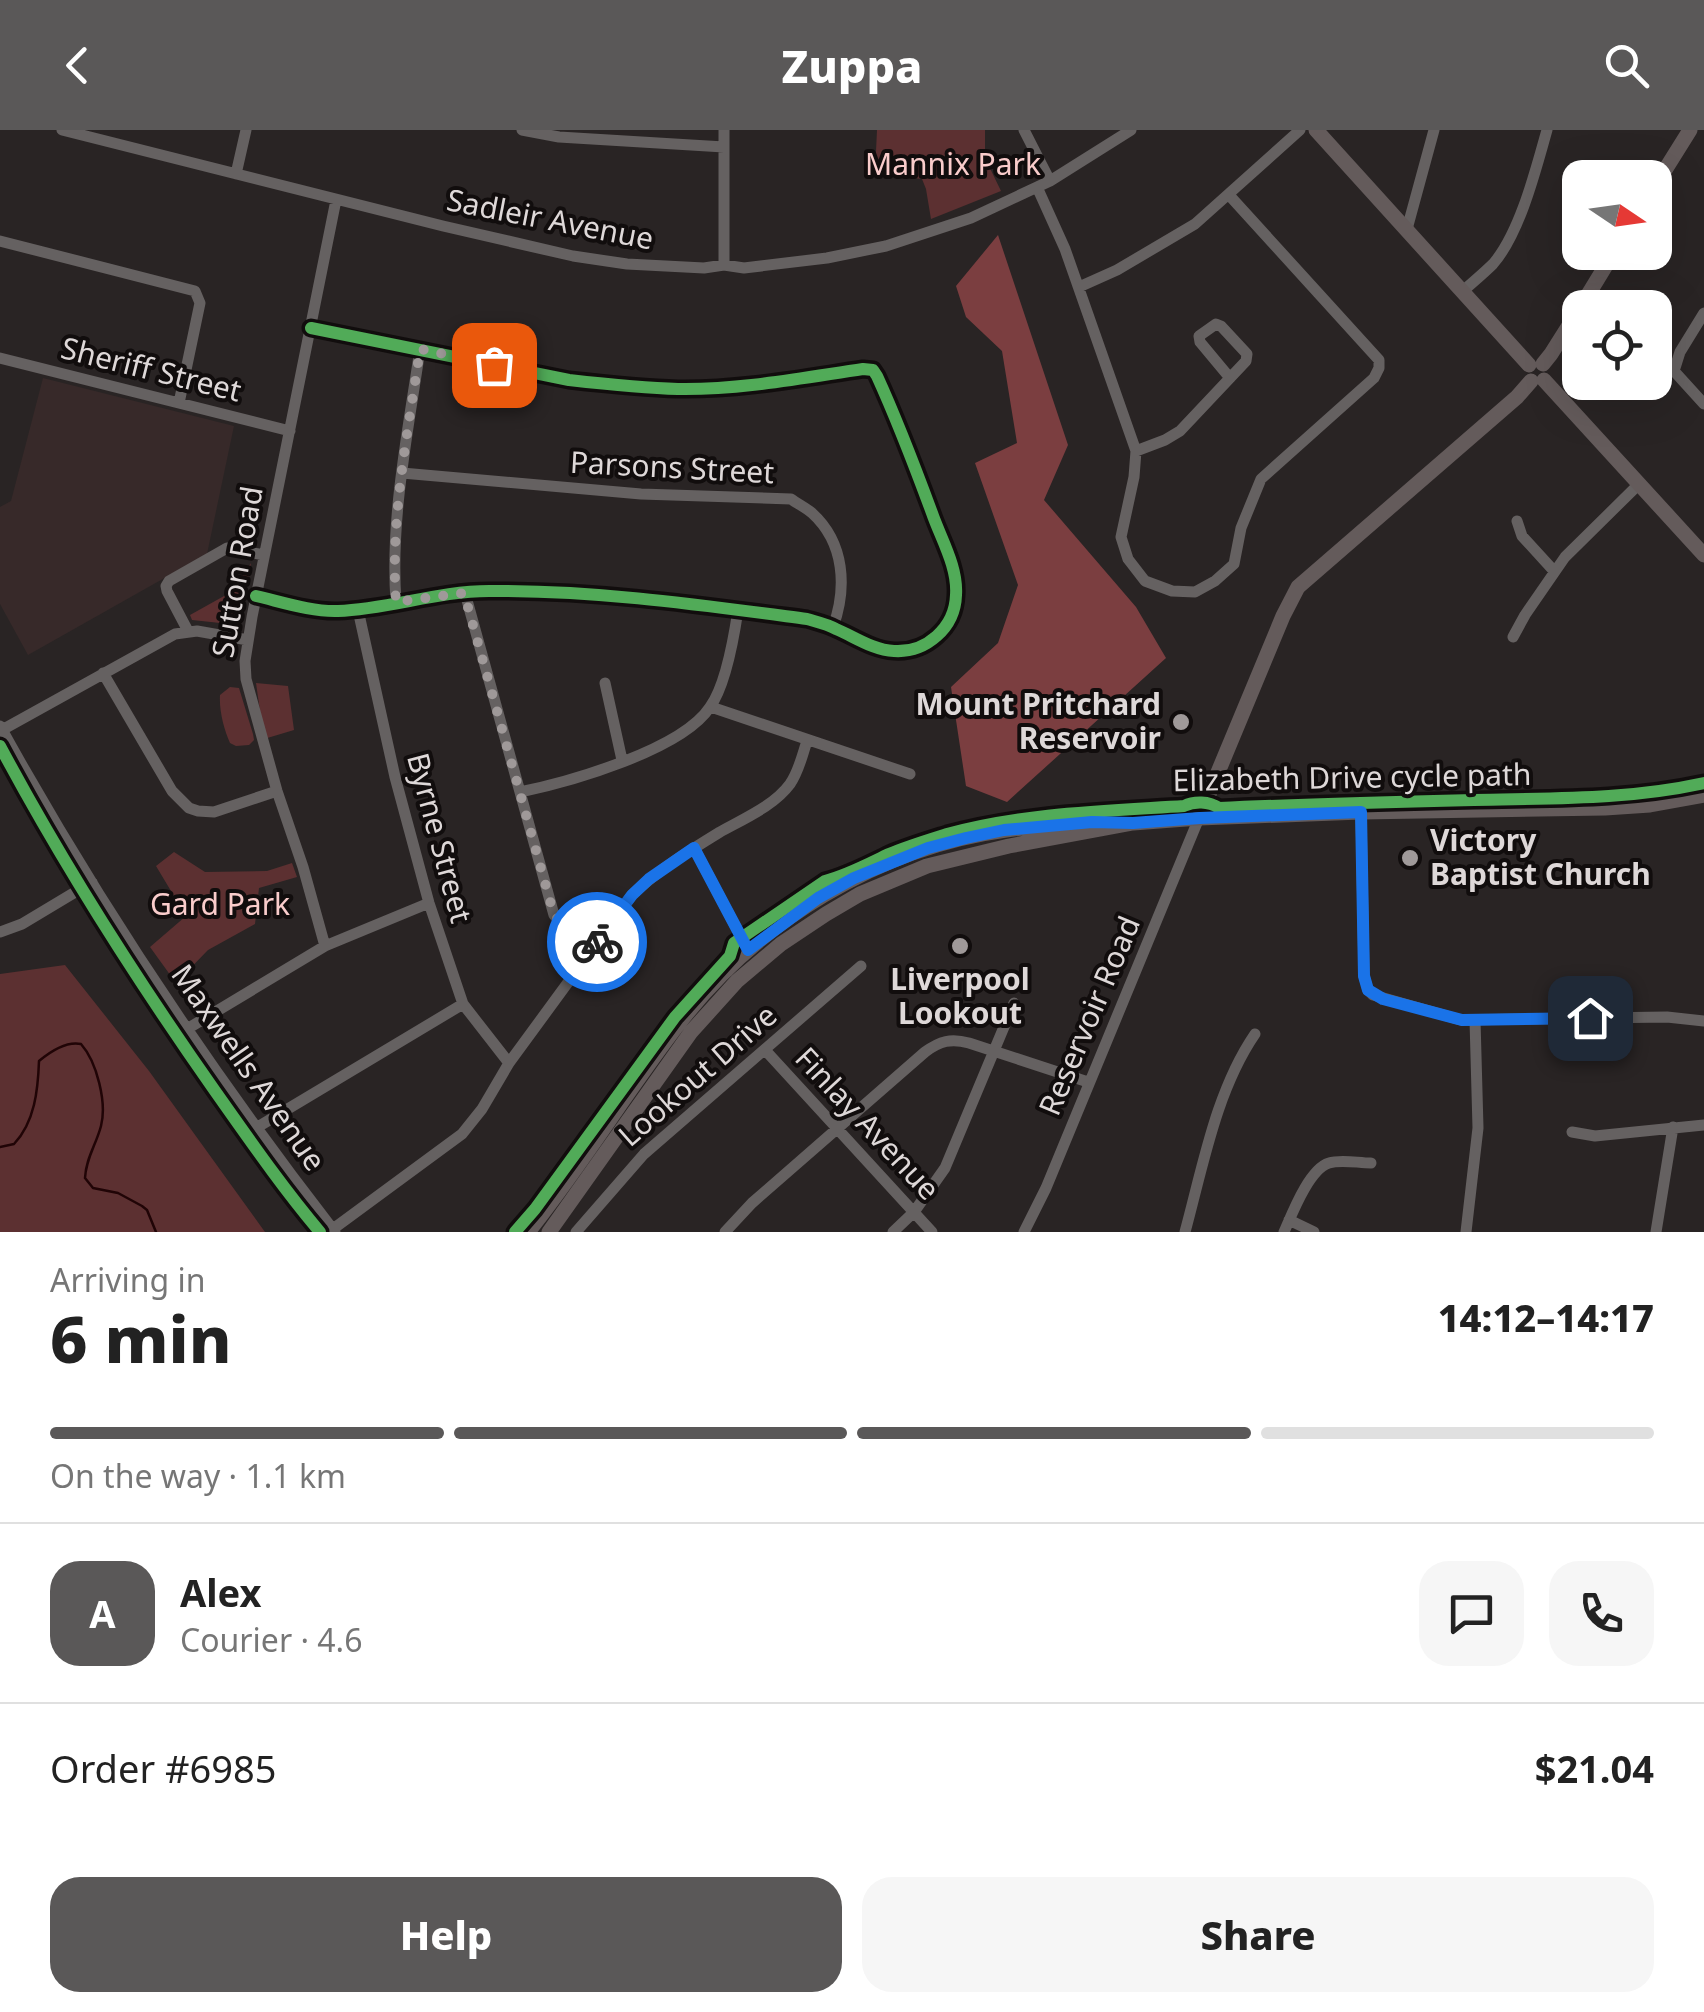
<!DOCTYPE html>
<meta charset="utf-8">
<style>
:root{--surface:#fff;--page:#f6f6f6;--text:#222;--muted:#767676;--line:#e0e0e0;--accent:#5a5858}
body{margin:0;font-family:"Noto Sans",sans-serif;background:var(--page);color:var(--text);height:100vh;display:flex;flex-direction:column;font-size:38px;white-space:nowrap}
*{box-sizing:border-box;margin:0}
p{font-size:32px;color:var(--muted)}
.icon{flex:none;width:55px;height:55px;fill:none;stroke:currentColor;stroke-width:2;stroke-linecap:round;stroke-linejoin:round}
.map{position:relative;height:1102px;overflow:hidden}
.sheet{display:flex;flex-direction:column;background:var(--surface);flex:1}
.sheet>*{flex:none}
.needle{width:65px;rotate:103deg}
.fabs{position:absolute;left:1562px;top:30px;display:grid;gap:20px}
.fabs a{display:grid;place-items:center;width:110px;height:110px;border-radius:20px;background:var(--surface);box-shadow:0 10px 40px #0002;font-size:50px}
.pin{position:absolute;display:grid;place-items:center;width:85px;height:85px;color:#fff;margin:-42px;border-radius:20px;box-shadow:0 5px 15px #0006}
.courier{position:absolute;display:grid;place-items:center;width:100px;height:100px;margin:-50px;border:8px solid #1a73e8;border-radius:50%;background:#fff;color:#222;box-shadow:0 2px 12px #0007}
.summary em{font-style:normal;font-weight:800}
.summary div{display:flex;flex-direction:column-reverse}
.summary{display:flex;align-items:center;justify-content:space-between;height:170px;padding:0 50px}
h1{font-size:65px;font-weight:800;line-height:75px}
.bar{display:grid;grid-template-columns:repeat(4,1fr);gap:15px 10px;align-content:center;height:120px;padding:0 50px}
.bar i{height:12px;border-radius:8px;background:var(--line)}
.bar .on{background:var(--accent)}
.bar p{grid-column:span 4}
.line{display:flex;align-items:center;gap:25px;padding:0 50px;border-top:2px solid var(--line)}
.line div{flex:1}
.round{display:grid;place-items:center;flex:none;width:105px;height:105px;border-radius:30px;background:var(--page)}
.primary-button{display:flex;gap:20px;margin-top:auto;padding:20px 50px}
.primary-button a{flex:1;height:115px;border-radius:30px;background:var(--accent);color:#fff;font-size:40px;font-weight:800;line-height:115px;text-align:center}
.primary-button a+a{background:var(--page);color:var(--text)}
header{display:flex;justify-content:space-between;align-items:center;height:130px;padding:0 50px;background:var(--accent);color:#fff;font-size:45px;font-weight:800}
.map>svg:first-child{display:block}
</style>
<header><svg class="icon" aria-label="back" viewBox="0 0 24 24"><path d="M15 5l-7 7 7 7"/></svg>Zuppa<svg class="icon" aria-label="search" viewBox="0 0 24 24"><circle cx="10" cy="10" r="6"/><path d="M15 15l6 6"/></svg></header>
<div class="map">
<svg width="1704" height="1102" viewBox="0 0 1704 1102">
<rect width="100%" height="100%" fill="#292424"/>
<path fill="#372929" d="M43,248L234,296L207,424L28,525L0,474V377L11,371Z"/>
<path fill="#5c3031" d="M877,0H985V28L1001,61L931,89L926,59L922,49L875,43Z
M251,433L239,495L192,490L190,485L233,461Z
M256,553L288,556L294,600L264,609Z
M230,557L239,558L253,604L254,610L249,615L236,616L230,613C224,599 219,581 220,565Z
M174,722L205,742L267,741L292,733L297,747L259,758L255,794L208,820L176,853L150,817L186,786L156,736Z
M65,835L149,941L265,1102H0V844Z"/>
<path fill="#7b3e40" d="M998,105L1068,315L1044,370L1136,477L1166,528L1007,672L966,656L951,557L998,513L1018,455L975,333L1017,313L1002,221L966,187L956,156Z"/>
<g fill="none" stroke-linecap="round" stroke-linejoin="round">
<path stroke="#200406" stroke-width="2.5" d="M0,1017L14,1014C35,992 38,959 39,931C51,921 66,911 81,914C97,932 107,973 101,996C96,1015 86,1028 85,1048L93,1058L118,1063L142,1076L147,1080L156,1102"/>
<path stroke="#656161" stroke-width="11" d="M62,0L443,96L573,126L627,134L704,138L724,135L744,138L827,128L886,116L971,88L1050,51L1131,0
M522,0L559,7L724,17
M1024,0L1050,51
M236,44L246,0
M1037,57L1065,119L1136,321L1134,347L1121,407L1128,429L1145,451L1172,461L1195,462L1215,451L1234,434L1241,398L1261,349L1374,248L1379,238V230L1229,65
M1407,99L1434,0
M0,111L195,161L200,173L179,273
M724,135V0
M1079,157L1117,140L1195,94L1300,0
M1463,161C1473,152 1484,143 1493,134C1520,103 1536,39 1547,0
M1704,183L1680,222L1674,241L1704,274
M0,228L290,301
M1136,321L1165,310L1180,301L1246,231L1247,224L1221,196L1216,194L1199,206L1200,212L1230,248
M402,343L641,364L791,369C798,374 806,378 812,383C845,413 847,458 833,497
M1517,391L1522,406L1554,441
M465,463L554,785L588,825
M256,466C282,472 312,482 338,481C389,479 438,461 489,461C596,460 701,475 807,489C817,492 827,494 836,499C855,507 873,520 894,521C926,523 955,498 956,465C958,437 941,409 932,383C915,337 898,292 877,246L873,240L863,239C802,248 740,260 678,259C642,258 605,254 569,250L311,198
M396,472C390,388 408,302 420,219
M358,480L395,647L429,773L463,874L509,933
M188,501L167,461L166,456L169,451L227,418L264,425
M1513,507L1525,485L1565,427L1638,355
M103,543L172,661L189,678L198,681L214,682L277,661
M605,553L622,630
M711,577L910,644
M0,596C98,773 211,942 335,1102
M2,600L175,504L197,501L248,510
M520,662C569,652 682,620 710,577C726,555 734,507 738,480
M1361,682L1364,846L1368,860L1373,865L1461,890L1667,887L1704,891
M694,718L748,820
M0,802L22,794L92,752
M325,816L303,737L277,661L246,549L245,531L252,487L336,70
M187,899L325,816L429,773
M765,920L932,1102
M256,998L463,874
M1572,1002L1595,1006L1704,995
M1289,1090L1314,1102
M333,1099L462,1004L482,979L509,933L632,765C658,740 689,721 720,702C743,689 774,676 790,654C799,641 802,626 807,611
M576,1102L644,1024L861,836
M725,1102L752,1073L925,922C940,911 951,908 969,913L1088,952
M893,1102L914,1082L945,1038L1014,873
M1024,1102L1046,1058L1199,688
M1185,1102C1203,1036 1216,961 1255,904
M1284,1102C1292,1084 1309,1039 1329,1033C1341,1029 1358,1033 1371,1033
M1466,1102L1478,998L1475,890
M1656,1102L1673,997"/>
<path stroke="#645b5b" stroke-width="15" d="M1316,0L1529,235
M1655,56L1690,0
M1580,178L1614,122
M1543,234L1551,224L1580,178
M1544,250L1704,425
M1199,688L1283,486L1298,457L1517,267L1531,251
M528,1102C582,1035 627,960 680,892C757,792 879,717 1006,700C1033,696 1061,695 1089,692
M549,1102L691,902L737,851L781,814L826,784L860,764L927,736L1009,716L1133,693L1199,688L1361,682L1605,678L1650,675L1704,665"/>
<g stroke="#110d0d" stroke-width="19">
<path id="cycleway" d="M256,466C282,472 312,482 338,481C389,479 438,461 489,461C596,460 701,475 807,489C817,492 827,494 836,499C855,507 873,520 894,521C926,523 955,498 956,465C958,437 941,409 932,383C915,337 898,292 877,246L873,240L863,239C802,248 740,260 678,259C642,258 605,254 569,250L311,198
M0,616C64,736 137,850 215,961C249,1009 282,1057 320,1102
M515,1102L535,1079L675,887L730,826L734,813L825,751C848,745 868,734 889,724C908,716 928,710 947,704C1024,683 1105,681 1184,676C1194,671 1209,671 1219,678C1304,674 1389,672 1474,670C1553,668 1626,670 1704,653"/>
</g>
<use href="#cycleway" stroke="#51ab58" stroke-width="12"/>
</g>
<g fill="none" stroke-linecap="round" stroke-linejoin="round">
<path stroke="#9f9999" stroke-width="10" stroke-dasharray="0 18" d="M494,235L420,219C408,303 390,388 396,472L464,463L554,785L588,825L597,812"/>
<path stroke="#1a73e8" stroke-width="12" d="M597,812L632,765L649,749L694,718L748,820L818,768L854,748L928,718L966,708L1004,700L1092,692L1133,693L1200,688L1361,682L1364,846L1368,860L1383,869L1462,890L1590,888"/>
</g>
<g fill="#9f9999" stroke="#110d0d" stroke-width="4">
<circle cx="1181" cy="592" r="10"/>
<circle cx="1410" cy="728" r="10"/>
<circle cx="960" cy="816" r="10"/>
</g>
<g text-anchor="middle" stroke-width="8" stroke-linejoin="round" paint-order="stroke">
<g font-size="30" fill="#f9cccb" stroke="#110d0d">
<text x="953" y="45">Mannix Park</text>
<text x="220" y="785">Gard Park</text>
</g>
<g font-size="30" fill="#ded8d8" stroke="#110d0d">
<text transform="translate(550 90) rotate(11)" y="10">Sadleir Avenue</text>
<text transform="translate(151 240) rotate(14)" y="10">Sheriff Street</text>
<text transform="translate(672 338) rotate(3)" y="10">Parsons Street</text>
<text transform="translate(238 442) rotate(-80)" y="10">Sutton Road</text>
<text transform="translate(1352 648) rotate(-1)" y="10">Elizabeth Drive cycle path</text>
<text transform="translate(439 708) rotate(75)" y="10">Byrne Street</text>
<text transform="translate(1090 886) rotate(-67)" y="10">Reservoir Road</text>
<text transform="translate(248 938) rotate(55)" y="10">Maxwells Avenue</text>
<text transform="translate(698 946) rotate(-41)" y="10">Lookout Drive</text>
<text transform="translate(867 994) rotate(47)" y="10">Finlay Avenue</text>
</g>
<g font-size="30" font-weight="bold" fill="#ded8d8" stroke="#110d0d" text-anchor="end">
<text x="1161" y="585">Mount Pritchard<tspan x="1161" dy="34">Reservoir</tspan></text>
<text x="1430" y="721" text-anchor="start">Victory<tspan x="1430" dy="34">Baptist Church</tspan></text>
<text x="960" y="860" text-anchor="middle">Liverpool<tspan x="960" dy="34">Lookout</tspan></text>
</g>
</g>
</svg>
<div class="fabs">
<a><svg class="needle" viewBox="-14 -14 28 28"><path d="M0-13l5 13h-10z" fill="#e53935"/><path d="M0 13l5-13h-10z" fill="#767676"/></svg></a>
<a><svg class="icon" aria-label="locate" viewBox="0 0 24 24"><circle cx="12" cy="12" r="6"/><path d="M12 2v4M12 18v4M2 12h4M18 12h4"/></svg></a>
</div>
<div class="pin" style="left:494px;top:235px;background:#ea580c"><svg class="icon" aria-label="bag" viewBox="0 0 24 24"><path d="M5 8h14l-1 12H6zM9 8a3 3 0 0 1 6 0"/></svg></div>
<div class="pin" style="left:1590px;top:888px;background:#1f2937"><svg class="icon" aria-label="home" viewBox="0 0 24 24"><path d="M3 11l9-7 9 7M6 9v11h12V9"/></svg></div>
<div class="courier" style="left:597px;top:812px"><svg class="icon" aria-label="bike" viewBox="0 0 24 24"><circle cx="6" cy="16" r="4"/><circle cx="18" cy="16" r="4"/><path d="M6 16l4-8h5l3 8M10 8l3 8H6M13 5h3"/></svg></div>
</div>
<section class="sheet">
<div class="summary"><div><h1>6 min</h1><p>Arriving in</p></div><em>14:12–14:17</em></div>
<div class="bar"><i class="on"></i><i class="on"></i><i class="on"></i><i></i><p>On the way · 1.1 km</p></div>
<div class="line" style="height:180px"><b class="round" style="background:var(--accent);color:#fff">A</b><div><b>Alex</b><p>Courier · 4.6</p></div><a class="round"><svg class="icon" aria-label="chat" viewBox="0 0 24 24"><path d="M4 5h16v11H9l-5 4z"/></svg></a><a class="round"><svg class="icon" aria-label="phone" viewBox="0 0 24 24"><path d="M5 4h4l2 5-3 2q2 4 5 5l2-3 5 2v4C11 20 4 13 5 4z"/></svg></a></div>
<div class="line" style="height:130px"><div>Order #6985</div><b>$21.04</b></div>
<div class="primary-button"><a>Help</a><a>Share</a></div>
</section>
